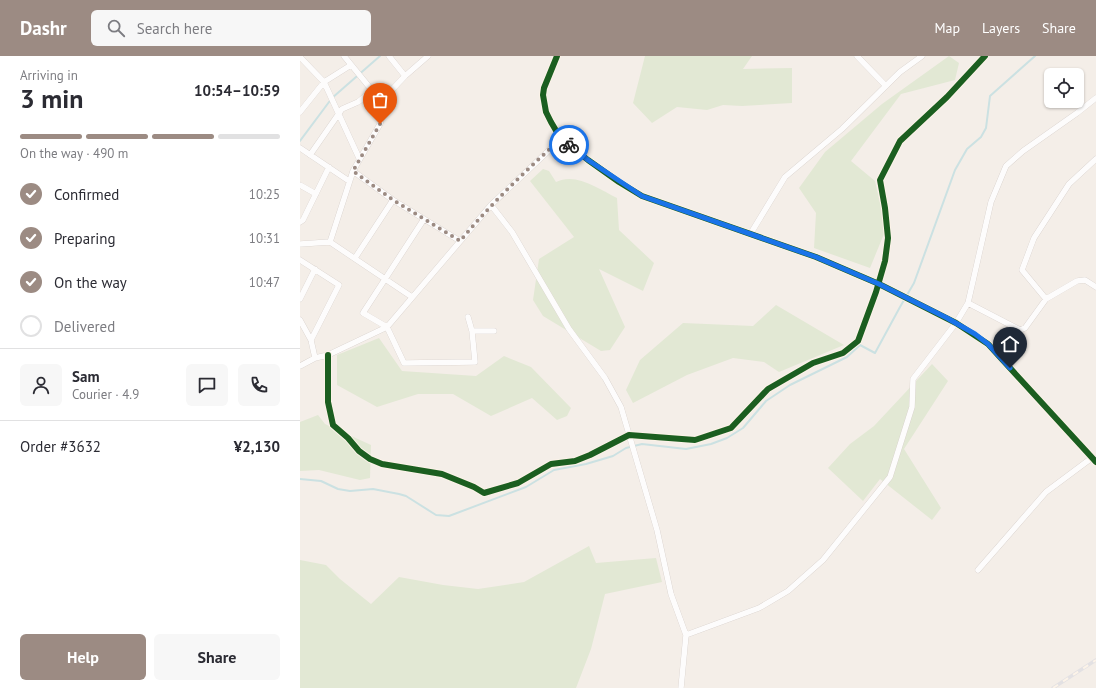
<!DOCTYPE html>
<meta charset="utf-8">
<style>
:root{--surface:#fff;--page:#f7f7f7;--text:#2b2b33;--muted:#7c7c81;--line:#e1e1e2;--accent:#9c8b83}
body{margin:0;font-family:"PT Sans",sans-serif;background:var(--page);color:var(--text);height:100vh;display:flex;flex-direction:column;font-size:15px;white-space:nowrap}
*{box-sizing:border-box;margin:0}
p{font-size:13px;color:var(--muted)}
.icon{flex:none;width:22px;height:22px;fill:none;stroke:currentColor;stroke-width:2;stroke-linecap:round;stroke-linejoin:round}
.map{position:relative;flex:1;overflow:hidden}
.sheet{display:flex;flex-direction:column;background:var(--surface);width:300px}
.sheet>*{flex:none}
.buttons{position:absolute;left:744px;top:12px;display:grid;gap:8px}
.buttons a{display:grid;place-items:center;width:40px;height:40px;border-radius:6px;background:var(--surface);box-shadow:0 1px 3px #0004;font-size:20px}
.pin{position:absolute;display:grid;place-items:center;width:34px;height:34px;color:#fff;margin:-41px -17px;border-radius:50% 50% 50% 0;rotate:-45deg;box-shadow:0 0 4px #0007}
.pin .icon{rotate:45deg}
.courier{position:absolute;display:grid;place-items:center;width:40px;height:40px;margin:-20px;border:3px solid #1a73e8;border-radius:50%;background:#fff;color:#222;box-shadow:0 1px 5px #0007}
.overview em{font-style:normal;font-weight:700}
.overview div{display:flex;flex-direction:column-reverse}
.overview{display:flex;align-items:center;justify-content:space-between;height:68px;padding:0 20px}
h1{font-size:26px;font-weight:700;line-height:30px}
.bar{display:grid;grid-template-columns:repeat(4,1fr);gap:6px 4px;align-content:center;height:48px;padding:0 20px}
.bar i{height:5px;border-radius:3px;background:var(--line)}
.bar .selected{background:var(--accent)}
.bar p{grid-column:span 4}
.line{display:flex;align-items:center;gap:10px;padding:0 20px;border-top:1px solid var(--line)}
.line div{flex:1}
.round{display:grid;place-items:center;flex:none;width:42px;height:42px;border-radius:6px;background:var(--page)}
ol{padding:0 20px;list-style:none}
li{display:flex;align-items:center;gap:12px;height:44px}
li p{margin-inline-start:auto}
li .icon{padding:4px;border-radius:50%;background:var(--accent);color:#fff;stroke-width:4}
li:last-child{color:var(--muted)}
li i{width:22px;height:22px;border:2px solid var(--line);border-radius:50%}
.primary-button{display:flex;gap:8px;margin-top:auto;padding:8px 20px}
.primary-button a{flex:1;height:46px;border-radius:6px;background:var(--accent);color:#fff;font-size:16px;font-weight:700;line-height:46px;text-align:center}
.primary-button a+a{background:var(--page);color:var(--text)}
header{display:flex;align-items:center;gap:24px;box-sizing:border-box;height:56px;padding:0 20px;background:var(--accent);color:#fff}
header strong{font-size:19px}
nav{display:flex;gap:22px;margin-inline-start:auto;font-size:14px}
.search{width:280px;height:36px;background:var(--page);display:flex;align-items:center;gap:10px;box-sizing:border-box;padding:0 14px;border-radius:6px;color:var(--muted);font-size:15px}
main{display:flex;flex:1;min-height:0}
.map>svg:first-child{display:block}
</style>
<header>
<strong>Dashr</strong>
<div class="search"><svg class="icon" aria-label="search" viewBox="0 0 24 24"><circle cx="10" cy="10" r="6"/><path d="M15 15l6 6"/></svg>Search here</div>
<nav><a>Map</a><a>Layers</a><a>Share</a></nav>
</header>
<main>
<section class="sheet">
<div class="overview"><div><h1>3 min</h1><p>Arriving in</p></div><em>10:54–10:59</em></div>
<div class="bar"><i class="selected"></i><i class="selected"></i><i class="selected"></i><i></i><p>On the way · 490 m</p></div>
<ol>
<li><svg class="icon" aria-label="check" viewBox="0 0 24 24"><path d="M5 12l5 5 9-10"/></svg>Confirmed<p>10:25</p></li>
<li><svg class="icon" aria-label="check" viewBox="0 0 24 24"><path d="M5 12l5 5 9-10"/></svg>Preparing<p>10:31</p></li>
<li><svg class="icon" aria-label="check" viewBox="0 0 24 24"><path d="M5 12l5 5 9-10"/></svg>On the way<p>10:47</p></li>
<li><i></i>Delivered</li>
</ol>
<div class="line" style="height:72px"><a class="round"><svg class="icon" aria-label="person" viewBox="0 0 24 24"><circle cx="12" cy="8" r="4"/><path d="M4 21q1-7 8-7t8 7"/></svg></a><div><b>Sam</b><p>Courier · 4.9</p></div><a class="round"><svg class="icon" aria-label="chat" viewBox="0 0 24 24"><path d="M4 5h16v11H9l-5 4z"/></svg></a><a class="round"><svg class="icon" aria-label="phone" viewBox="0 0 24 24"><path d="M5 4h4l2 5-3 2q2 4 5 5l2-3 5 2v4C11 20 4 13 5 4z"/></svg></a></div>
<div class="line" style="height:52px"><div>Order #3632</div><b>¥2,130</b></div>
<div class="primary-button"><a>Help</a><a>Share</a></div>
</section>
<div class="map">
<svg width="796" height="632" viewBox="0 0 796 632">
<rect width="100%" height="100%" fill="#f4eee8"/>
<path fill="#e2e8d4" d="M345,0H452L443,13L492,12V47L442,50L423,49L407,54L377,51L352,67L333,47Z
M649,0L659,7L655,24L601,38L551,105L575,125L586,173L570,212L514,192L516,157L499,132L525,96L582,48Z
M243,113L249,115L256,126C276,116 299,133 317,142L319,174L354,207L343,235L299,213L325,271L310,294L301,295L243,260L233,244L239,203L274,181L230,125Z
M476,249L544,289L479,316L464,306L433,302L387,319L333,347L326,334L340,304L383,267L453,270Z
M79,282L102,315L176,320L204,300L231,311L271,352L267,360L257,364L232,342L191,360L153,338H118L77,351L37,329V299Z
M632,308L648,325L604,393L641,452L632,464L580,423L563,445L528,412L550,388L574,370Z
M18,359L25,368L71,389L70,422L60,424L19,414L0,415V366Z
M289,490L296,507L356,502L362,526L305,538L291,593L276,632H0V504L26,509L40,523L71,548L99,521L143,529L178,533L224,526Z"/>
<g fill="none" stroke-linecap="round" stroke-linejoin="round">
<path stroke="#cbe1e2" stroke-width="2" d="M0,85L32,42L80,0
M0,423L21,425L38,433L50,435L73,433L99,438L106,440L136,459L149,460L226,431L254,414L286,408L313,400L326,392L342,388L386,393L411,388L427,382L443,372L466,345L490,329L547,301L560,289L575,297L600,251L614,227L655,114L667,93L681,81L686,72L690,40L735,0"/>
<g stroke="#d3cbc6" stroke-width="6">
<path id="minor" d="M44,0L84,49
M89,0L105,20
M257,0L244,32L243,39L246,56L251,66L261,83L288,104L319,126L342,140L516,201L579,228L656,267L688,288L796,406
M557,0L585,29
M0,1L24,26L59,102
M0,56L24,26L51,9
M0,92L49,125
M10,99L42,53L58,46L72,35
M53,115L93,144L160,185
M0,129L16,138
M191,149L212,176L269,273L305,322L321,351L357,474L371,538L386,579L381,632
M124,163L63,257L87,271L104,307L175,306L172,275L168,261
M0,166L3,164L29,111
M451,177L485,121L542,73L600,16L622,0
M30,186L53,115L80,68L87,39L105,20L128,0
M0,188L30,186L112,241
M55,202L93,144
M0,204L39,229L11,284
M0,243L15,213
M746,243L722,214L734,182L769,128L796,103
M668,247L720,274L725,272L746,243L777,225L785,224L796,231
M0,264L11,284L15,302
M172,275H194
M28,299V346L33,369L48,382L59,395L70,403L82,408L142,418L174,431L184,437L218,427L251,408L275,405L290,399L329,379L395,384L431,372L468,333L513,307L543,297L558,285L576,236L585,205L588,182L585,152L580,124L600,85L647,41L685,0
M0,310L15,302L28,299L87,271L191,149L261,83
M678,514L746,436L793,401
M386,579L459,552L488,535L523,504L590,421L612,351L613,323L656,267L668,247L691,146L706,110L723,95L777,57L796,42"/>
</g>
<use href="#minor" stroke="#fdfcfc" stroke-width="5.5"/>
<g stroke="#e3e1e3" stroke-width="3.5">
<path id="rail" d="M753,632L796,604"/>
</g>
<use href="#rail" stroke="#fcf3e8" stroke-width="2" stroke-dasharray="6" stroke-linecap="butt"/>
<g stroke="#fcf3e8" stroke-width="8">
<path id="cycleway" d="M257,0L244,32L243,39L246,56L251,66L261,83L288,104L319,126L342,140L516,201L579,228L656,267L688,288L796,406
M28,299V346L33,369L48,382L59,395L70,403L82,408L142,418L174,431L184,437L218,427L251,408L275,405L290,399L329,379L395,384L431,372L468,333L513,307L543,297L558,285L576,236L585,205L588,182L585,152L580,124L600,85L647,41L685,0"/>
</g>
<use href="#cycleway" stroke="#1b5e20" stroke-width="6"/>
</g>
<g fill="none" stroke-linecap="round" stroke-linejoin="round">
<path stroke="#9c8b83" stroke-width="4" stroke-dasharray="0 7.2" d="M80,68L53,115L93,144L160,185C191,148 225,115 261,83L269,89"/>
<path stroke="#1a73e8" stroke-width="5" d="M269,89L288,104L342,140L516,201L579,228L647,262L675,278L688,288L710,312"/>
</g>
</svg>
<div class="buttons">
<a><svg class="icon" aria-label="locate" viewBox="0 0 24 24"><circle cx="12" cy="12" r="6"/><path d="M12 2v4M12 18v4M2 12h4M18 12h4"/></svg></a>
</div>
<div class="pin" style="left:80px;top:68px;background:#ea580c"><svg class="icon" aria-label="bag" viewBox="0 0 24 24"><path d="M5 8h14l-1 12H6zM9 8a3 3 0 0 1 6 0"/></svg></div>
<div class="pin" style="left:710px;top:312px;background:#1f2937"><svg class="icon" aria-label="home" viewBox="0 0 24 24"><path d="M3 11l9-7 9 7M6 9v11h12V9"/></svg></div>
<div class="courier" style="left:269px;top:89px"><svg class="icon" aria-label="bike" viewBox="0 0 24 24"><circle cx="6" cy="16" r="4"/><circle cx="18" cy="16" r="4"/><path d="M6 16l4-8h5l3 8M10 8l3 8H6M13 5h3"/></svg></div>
</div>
</main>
